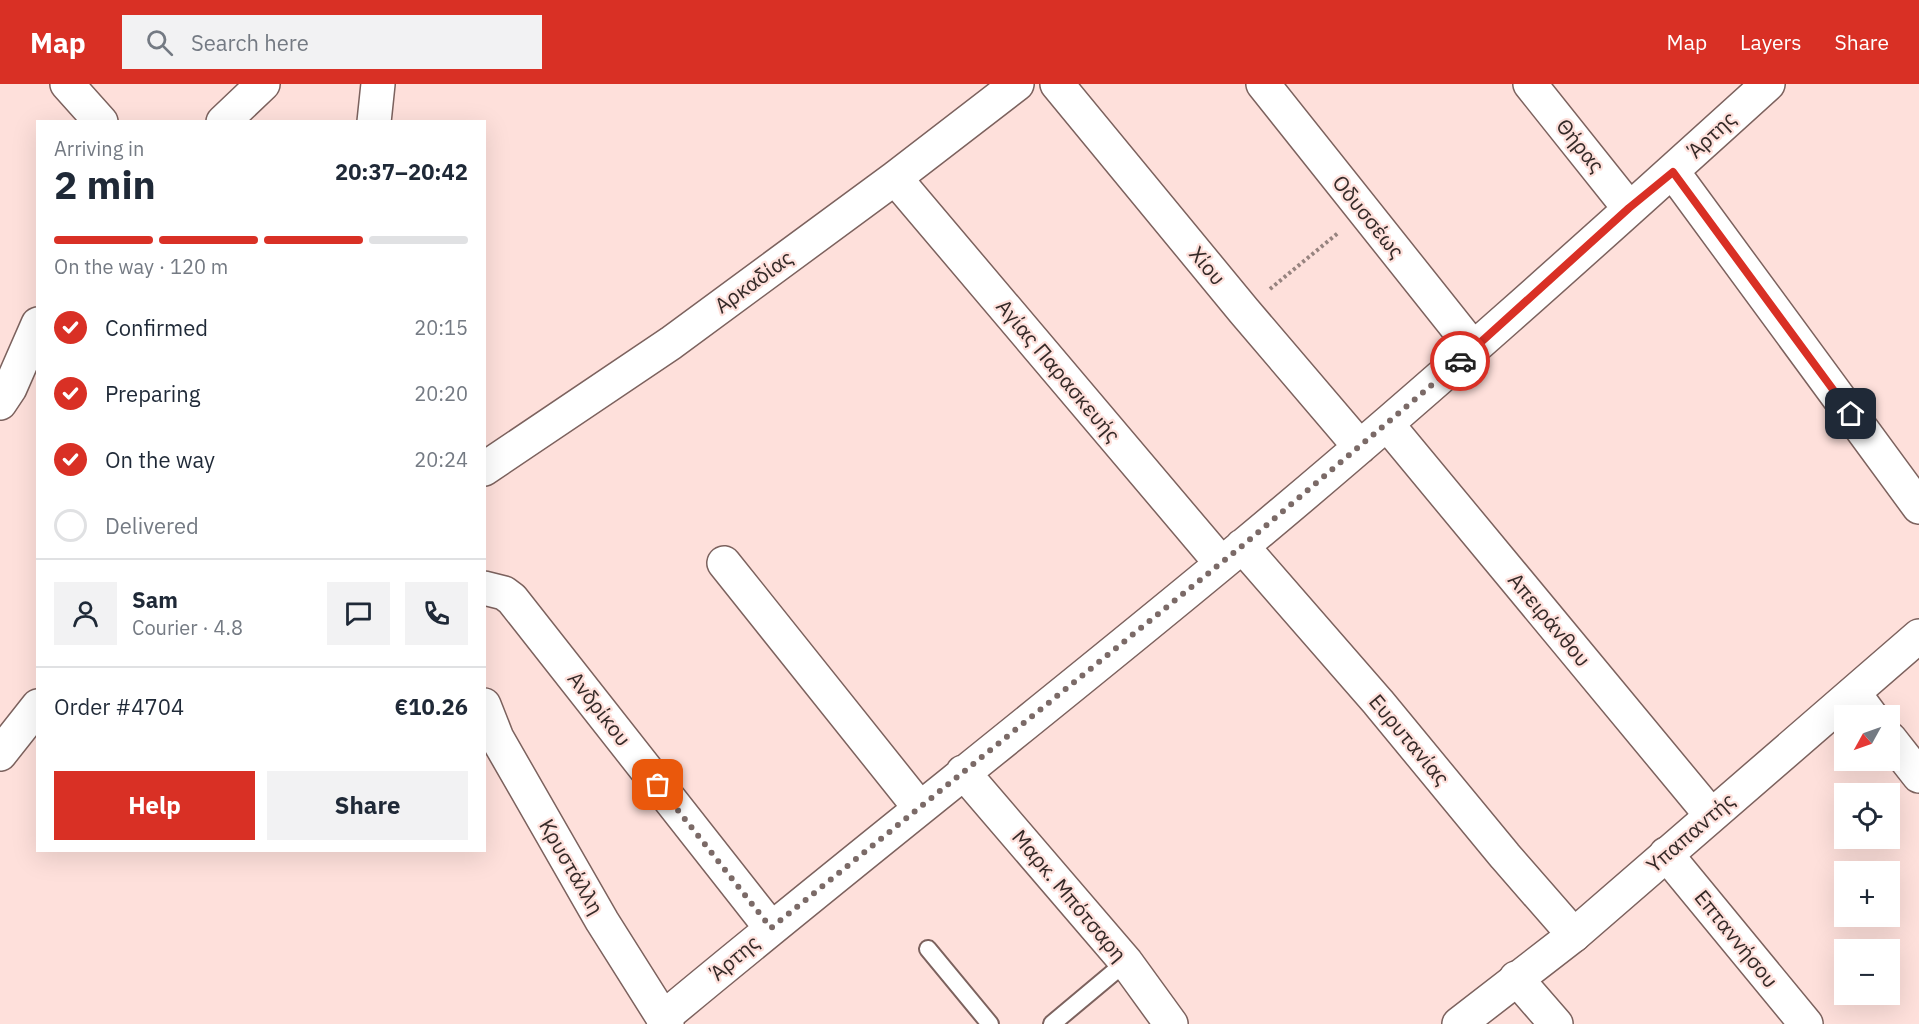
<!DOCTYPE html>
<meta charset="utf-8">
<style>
:root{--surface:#fff;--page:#f2f2f3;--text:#1f2937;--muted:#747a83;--line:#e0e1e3;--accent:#d93025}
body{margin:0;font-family:"IBM Plex Sans",sans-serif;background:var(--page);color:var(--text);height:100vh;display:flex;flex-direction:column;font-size:22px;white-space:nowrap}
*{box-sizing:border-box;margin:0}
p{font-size:20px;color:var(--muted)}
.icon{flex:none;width:33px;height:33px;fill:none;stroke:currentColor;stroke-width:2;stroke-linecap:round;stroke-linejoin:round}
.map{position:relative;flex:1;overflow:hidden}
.side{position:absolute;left:36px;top:36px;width:450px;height:732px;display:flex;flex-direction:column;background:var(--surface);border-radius:0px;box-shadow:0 6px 24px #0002}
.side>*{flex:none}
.needle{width:39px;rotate:230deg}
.tools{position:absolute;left:1834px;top:621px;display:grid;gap:12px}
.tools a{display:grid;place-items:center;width:66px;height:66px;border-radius:0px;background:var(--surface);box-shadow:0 6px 24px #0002;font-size:30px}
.pin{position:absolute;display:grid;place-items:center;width:51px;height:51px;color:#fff;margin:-26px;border-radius:12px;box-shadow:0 3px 9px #0006}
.courier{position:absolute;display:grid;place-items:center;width:60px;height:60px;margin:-30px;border:4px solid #d93025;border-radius:50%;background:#fff;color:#222;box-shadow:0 2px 8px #0007}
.overview em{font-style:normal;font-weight:700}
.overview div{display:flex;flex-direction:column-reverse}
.overview{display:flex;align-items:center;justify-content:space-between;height:102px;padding:0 18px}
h1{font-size:39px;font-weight:700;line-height:45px}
.bar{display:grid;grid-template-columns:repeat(4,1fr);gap:9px 6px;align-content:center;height:72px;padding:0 18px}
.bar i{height:8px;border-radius:4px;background:var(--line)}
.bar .current{background:var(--accent)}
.bar p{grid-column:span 4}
.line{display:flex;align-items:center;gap:15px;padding:0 18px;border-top:2px solid var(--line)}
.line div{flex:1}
.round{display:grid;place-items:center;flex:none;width:63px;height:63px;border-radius:0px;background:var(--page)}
ol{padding:0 18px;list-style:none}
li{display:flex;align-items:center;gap:18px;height:66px}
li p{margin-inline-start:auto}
li .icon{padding:6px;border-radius:50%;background:var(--accent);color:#fff;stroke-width:4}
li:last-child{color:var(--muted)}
li i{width:33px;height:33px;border:3px solid var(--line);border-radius:50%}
.cta{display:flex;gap:12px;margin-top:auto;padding:12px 18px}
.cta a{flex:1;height:69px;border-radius:0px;background:var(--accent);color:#fff;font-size:24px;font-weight:700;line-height:69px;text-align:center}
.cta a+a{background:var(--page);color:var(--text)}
header{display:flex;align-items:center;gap:36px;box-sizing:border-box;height:84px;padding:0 30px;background:var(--accent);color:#fff}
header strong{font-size:28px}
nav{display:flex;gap:33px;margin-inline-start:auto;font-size:21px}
.search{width:420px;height:54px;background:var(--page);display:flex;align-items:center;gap:15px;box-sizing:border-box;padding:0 21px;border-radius:0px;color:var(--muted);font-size:22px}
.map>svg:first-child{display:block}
</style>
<header>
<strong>Map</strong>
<div class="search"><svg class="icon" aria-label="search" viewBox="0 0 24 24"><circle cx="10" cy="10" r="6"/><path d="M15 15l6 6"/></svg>Search here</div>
<nav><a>Map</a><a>Layers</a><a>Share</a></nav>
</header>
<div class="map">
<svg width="1919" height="940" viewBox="0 0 1919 940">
<rect width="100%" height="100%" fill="#fee0db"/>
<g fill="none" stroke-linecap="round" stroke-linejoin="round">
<g stroke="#7c625e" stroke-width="20">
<path id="service" d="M928,865L990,940
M1052,940L1126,878"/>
</g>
<g stroke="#7c625e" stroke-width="36">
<path id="minor" d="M67,0L101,38
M1057,0L1244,227L1360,363
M1263,0L1474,265
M1530,0L1629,124
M223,38L263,0
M1673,88L1919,423
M895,94L1221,479
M0,319L10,304L38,240
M1387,340L1711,731
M484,385L671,259L895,94L1017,0
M1242,462L1378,618L1505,772L1574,851
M724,479L919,723
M484,504L504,509L512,515L771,844
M1854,609L1871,632
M1890,655L1919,692
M0,670L38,622
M963,688L1126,878L1171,940
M1666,770L1806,940
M1516,894L1556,940
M663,934C855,774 1052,621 1244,461C1423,312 1596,156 1768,0"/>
</g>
<g stroke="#7c625e" stroke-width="36">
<path id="tertiary" d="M374,38L378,0
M484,621L497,654L602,837L667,940
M1459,940L1574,851L1919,552"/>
</g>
<path stroke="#97837f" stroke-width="4" stroke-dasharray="3 3" stroke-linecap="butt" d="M1270,205L1338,149"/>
<use href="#service" stroke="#fff" stroke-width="16"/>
<use href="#minor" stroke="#fff" stroke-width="33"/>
<use href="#tertiary" stroke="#fff" stroke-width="33"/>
</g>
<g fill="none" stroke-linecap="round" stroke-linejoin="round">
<path stroke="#7b6a67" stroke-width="6" stroke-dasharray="0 10.8" d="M658,701L771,844L1242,462L1460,277"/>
<path stroke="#d93025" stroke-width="8" d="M1460,277L1629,124L1673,88L1851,330"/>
</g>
<g text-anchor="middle" stroke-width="4.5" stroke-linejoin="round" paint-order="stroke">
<g font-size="21" fill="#352a28" stroke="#fee0db">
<text transform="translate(1712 51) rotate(-43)" y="7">Άρτης</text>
<text transform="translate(1580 62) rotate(51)" y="7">Θήρας</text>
<text transform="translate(1368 133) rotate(51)" y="7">Οδυσσέως</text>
<text transform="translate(1207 182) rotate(50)" y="7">Χίου</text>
<text transform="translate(754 198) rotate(-36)" y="7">Αρκαδίας</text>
<text transform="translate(1058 287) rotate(50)" y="7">Αγίας Παρασκευής</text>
<text transform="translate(1549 536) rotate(50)" y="7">Απειράνθου</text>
<text transform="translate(599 625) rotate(52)" y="7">Ανδρίκου</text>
<text transform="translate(1409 656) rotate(50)" y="7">Ευρυτανίας</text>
<text transform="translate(1691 749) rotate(-41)" y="7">Υπαπαντής</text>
<text transform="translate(571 783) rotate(60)" y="7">Κρυστάλλη</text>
<text transform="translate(1069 812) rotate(50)" y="7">Μαρκ. Μπότσαρη</text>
<text transform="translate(1736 855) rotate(51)" y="7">Επταννήσου</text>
<text transform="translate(735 874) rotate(-40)" y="7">Άρτης</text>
</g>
</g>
</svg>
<div class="tools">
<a><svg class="needle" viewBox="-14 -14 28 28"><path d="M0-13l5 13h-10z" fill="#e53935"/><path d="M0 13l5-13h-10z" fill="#747a83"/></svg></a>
<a><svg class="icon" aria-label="locate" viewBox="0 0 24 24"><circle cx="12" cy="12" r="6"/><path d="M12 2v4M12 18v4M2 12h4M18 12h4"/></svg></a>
<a>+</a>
<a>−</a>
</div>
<div class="pin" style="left:658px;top:701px;background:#ea580c"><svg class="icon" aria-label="bag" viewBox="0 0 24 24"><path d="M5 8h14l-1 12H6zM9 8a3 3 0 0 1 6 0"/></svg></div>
<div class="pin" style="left:1851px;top:330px;background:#1f2937"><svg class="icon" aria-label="home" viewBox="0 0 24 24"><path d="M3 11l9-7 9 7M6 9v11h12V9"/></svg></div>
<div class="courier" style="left:1460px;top:277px"><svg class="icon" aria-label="car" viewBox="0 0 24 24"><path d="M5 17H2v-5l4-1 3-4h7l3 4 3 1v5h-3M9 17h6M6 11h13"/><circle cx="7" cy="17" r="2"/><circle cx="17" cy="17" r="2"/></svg></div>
<section class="side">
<div class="overview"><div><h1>2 min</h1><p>Arriving in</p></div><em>20:37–20:42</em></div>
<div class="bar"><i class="current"></i><i class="current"></i><i class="current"></i><i></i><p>On the way · 120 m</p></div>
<ol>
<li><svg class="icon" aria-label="check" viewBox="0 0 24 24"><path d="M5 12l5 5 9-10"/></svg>Confirmed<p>20:15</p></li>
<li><svg class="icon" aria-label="check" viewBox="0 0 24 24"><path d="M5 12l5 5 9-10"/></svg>Preparing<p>20:20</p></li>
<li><svg class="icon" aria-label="check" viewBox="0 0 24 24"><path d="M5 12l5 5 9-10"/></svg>On the way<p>20:24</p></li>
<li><i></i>Delivered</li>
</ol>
<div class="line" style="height:108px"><a class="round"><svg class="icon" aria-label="person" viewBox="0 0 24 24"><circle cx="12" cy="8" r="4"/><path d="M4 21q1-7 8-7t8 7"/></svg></a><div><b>Sam</b><p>Courier · 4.8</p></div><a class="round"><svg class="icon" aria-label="chat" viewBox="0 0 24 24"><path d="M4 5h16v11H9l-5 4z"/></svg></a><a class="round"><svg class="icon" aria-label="phone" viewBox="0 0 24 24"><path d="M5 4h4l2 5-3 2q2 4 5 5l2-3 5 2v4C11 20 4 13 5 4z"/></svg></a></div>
<div class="line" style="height:78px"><div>Order #4704</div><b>€10.26</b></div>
<div class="cta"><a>Help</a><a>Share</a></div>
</section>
</div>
